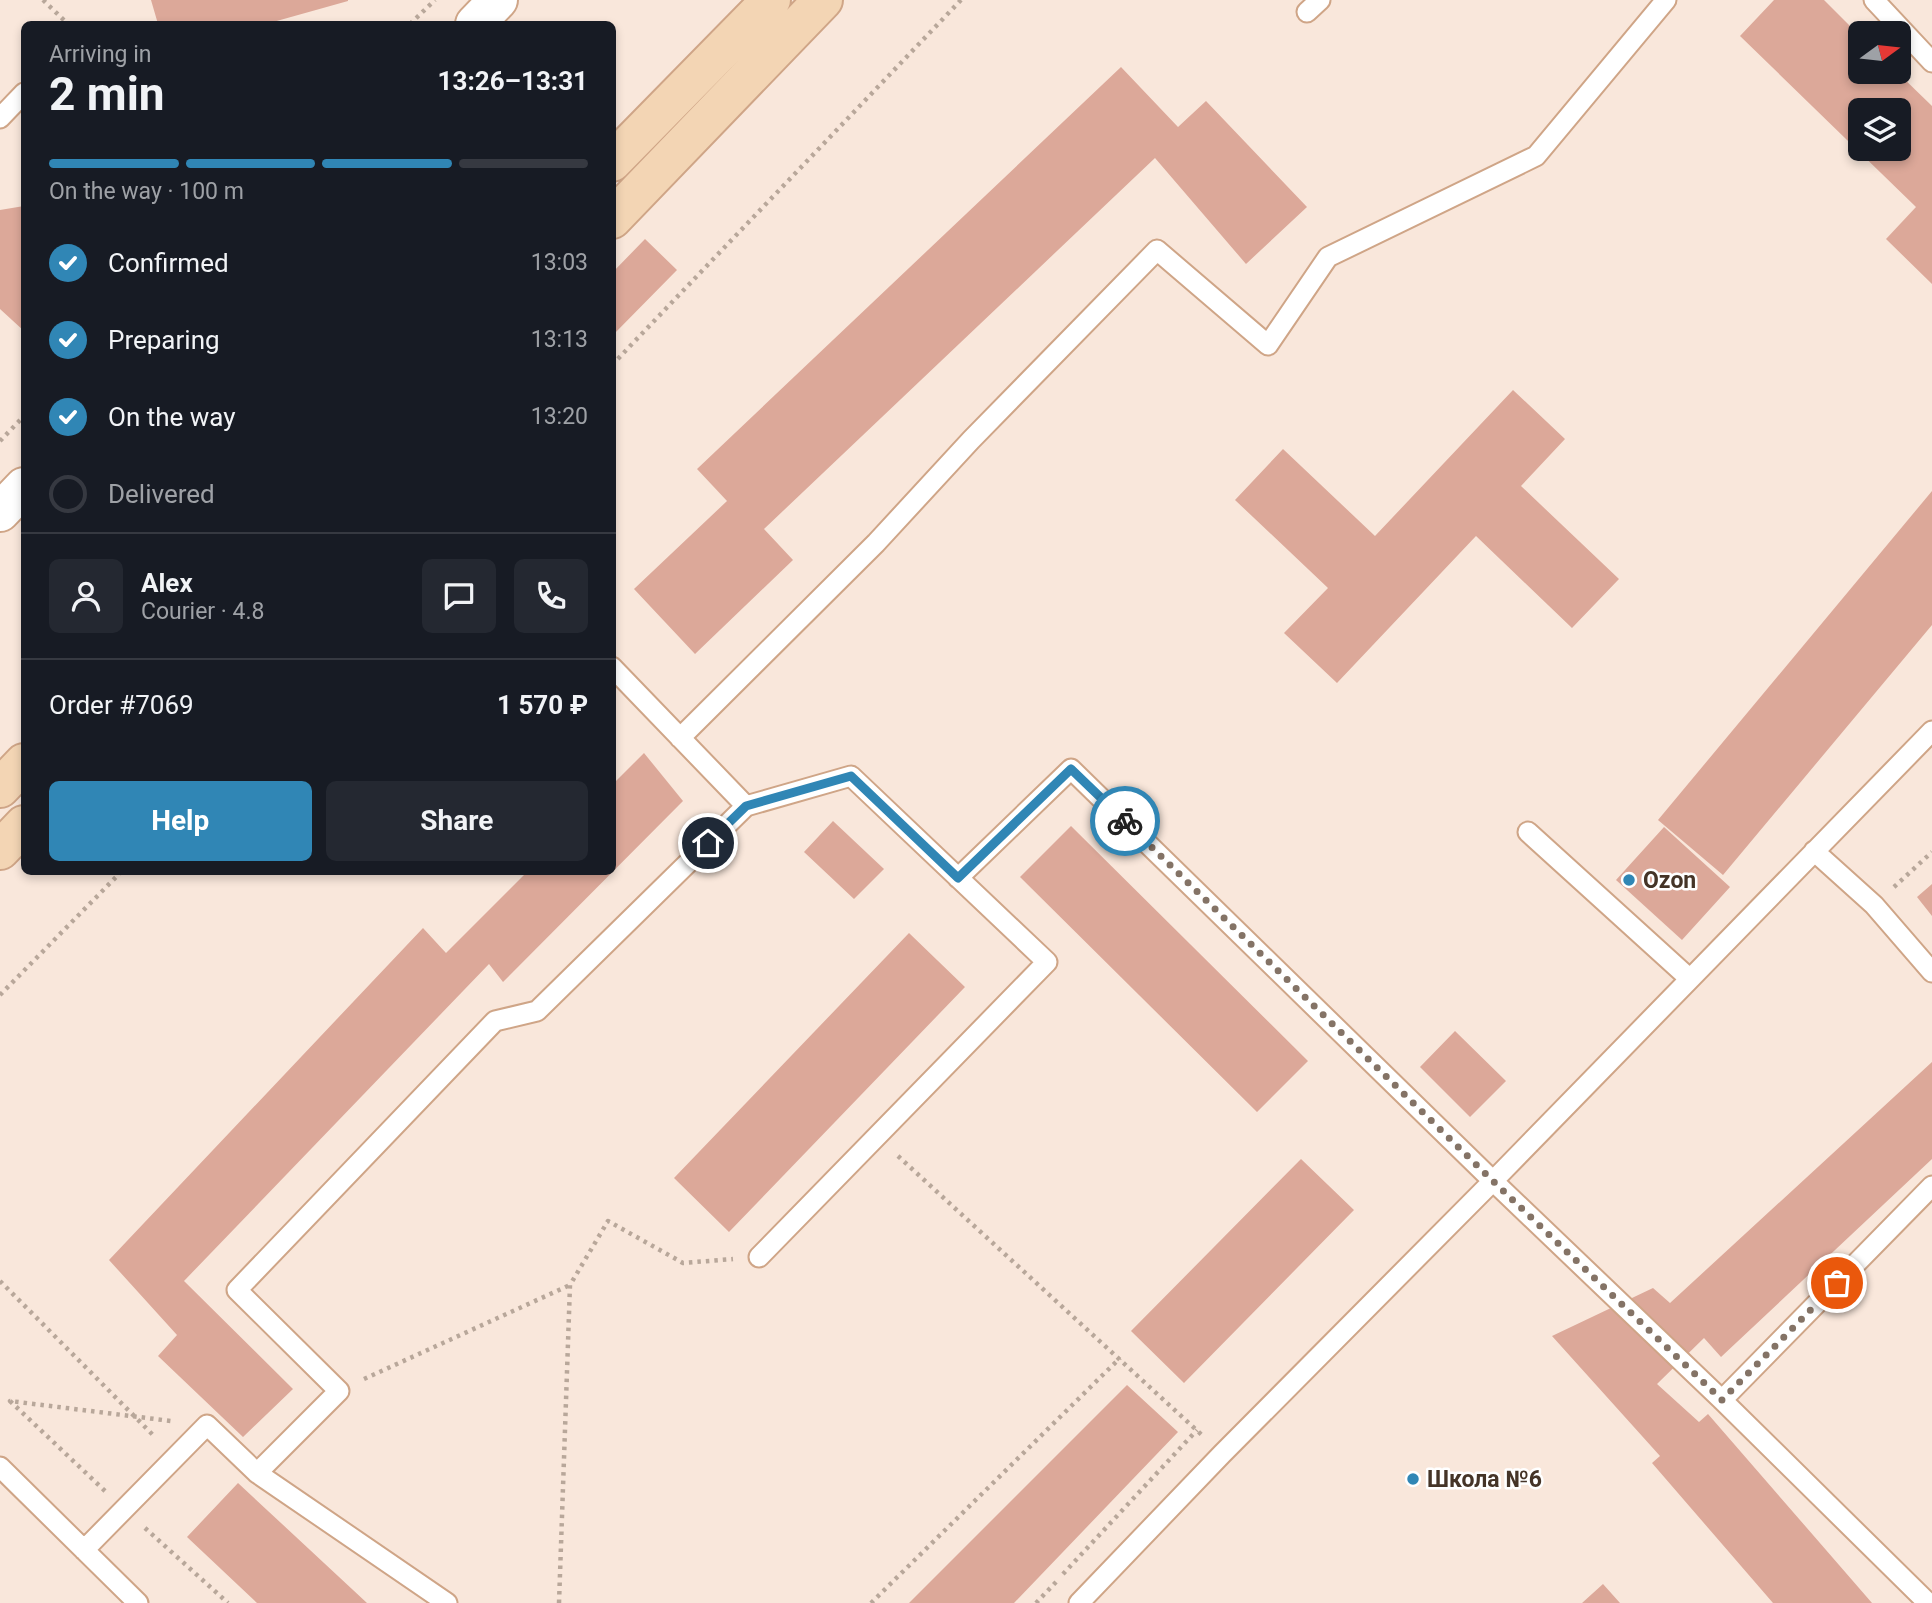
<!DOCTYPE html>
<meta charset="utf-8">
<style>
:root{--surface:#171b24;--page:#242831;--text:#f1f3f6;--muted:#9ea1a6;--line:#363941;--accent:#3086b5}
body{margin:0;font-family:Roboto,sans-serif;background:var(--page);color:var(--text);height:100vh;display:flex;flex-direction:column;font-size:26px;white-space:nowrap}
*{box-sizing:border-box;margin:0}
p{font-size:23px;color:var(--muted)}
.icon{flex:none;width:38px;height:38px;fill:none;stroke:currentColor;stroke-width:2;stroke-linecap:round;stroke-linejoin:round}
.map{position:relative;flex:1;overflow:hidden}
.drawer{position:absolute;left:21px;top:21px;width:595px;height:854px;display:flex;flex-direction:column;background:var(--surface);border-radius:10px;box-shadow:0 4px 10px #0003}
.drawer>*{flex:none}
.needle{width:46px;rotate:75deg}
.controls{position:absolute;left:1848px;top:21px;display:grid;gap:14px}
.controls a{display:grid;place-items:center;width:63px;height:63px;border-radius:10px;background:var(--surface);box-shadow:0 4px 10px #0003;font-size:35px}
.pin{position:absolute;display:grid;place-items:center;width:60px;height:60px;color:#fff;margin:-30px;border:4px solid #fff;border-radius:50%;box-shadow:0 2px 7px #0007}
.courier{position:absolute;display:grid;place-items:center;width:70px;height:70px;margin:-35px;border:5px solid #3086b5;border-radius:50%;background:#fff;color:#222;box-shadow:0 2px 9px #0007}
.head em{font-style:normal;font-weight:700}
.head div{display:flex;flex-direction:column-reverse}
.head{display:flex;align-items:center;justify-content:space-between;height:119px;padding:0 28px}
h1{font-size:46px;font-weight:700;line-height:52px}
.bar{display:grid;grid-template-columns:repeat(4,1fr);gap:10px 7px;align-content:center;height:84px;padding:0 28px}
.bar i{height:9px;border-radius:5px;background:var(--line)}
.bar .active{background:var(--accent)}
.bar p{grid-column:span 4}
.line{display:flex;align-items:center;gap:18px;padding:0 28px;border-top:2px solid var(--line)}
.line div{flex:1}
.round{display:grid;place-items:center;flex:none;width:74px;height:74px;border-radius:10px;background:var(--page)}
ol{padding:0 28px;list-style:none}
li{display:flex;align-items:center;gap:21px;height:77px}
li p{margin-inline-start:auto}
li .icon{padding:7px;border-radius:50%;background:var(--accent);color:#fff;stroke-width:4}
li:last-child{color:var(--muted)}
li i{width:38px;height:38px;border:4px solid var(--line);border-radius:50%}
.primary-button{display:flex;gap:14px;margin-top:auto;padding:14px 28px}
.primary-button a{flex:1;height:80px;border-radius:10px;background:var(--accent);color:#fff;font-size:28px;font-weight:700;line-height:80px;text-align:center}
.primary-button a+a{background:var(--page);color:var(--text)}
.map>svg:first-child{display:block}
</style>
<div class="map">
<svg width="1932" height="1603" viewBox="0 0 1932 1603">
<rect width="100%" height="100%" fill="#f9e7db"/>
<path fill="#dca899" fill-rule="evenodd" d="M151,0H348V1L266,24H158Z
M1774,0H1824L1860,36V72H1897L1932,106V284L1886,239L1916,207L1740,36ZM1860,110H1899V149H1860Z
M1121,67L1178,127L1206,101L1307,207L1246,264L1155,158L764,529L793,560L695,654L634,589L727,501L697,469Z
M24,206V331L0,309V210Z
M645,239L677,270L612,336V273Z
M1513,390L1565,439L1521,486L1619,579L1572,628L1476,536L1337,683L1284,633L1328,588L1235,500L1283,449L1375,536Z
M1932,491V625L1723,875L1658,820Z
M644,753L683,801L503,982L489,964L184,1281L293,1389L243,1437L158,1356L177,1335L109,1260L423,928L446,953L527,872H612V785Z
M833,821L884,869L854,899L804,852Z
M1071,826L1308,1061L1257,1112L1020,877Z
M1664,827L1730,887L1682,940L1616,880Z
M1932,884V916L1917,897Z
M909,933L965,987L729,1232L674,1178Z
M1455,1031L1506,1081L1470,1117L1420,1067Z
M1932,1062V1159L1721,1357L1704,1338L1657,1384L1699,1422L1708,1414L1872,1603H1773L1652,1463L1660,1456L1552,1336L1653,1288L1670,1303Z
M1301,1159L1354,1210L1184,1383L1131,1331Z
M1127,1385L1178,1432L1014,1603H909Z
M238,1483L367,1603H257L187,1537Z
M1603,1584L1620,1603H1582Z"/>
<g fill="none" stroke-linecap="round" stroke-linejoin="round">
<g stroke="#cfa587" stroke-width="23">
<path id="lane" d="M1874,0L1932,62
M1307,12L1320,0
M0,118L24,93
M680,738L876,543L971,440L1157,250L1268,345L1328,257L1536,156L1666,0
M746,806L851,776L1047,962L759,1257
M1528,832L1690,979
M1814,851L1874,905L1932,972
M958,878L1071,769L1493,1181L1722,1400L1928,1603
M1722,1400L1932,1186
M0,1467L138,1603
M257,1473L339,1391L237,1290L495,1021L537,1011L746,806L612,667
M84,1550L207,1425L257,1473L447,1603
M1079,1603L1222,1454L1493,1181L1932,731"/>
</g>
<g stroke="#cfa587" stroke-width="42">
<path id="street" d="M475,24L498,0
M0,512L24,487"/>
</g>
<g stroke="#cfa587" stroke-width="42">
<path id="secondary" d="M612,162L771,0
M612,219L823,0
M0,788L24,763
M0,850L24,825"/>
</g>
<path stroke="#b8a79a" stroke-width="4.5" stroke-dasharray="3.5 5" stroke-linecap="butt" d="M43,0L68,24
M410,24L435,0
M612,365L961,0
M0,441L24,416
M1894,887L1932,852
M0,995L121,872
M898,1156L1203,1436
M0,1281L155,1437
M364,1379L570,1285
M105,1491L10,1401L171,1421
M145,1528L228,1603
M1063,1574L1197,1430
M559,1603L570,1285L608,1221L683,1263L733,1259
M871,1603L1120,1358
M1036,1603L1057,1581"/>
<use href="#lane" stroke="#fff" stroke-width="19"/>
<use href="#street" stroke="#fff" stroke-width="38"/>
<use href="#secondary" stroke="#f3d5b4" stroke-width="38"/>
</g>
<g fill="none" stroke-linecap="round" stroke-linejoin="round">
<path stroke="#847366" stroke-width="7" stroke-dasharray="0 12.6" d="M1125,821L1493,1181L1722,1400L1837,1283"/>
<path stroke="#3086b5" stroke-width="9" d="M708,843L746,806L851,776L958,878L1071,769L1125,821"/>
</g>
<g fill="#3086b5" stroke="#fff" stroke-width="2.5">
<circle cx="1629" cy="880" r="7"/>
<circle cx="1413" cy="1479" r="7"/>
</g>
<g text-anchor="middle" stroke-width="5" stroke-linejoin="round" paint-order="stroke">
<g font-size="23" font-weight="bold" fill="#453427" stroke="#fff" text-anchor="start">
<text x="1643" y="888">Ozon</text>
<text x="1427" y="1487">Школа №6</text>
</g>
</g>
</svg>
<div class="controls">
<a><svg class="needle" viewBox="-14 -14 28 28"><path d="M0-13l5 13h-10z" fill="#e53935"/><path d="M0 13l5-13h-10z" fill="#9ea1a6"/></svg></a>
<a><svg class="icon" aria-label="layers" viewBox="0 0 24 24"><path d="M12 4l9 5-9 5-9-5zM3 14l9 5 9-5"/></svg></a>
</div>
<div class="pin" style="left:1837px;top:1283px;background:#ea580c"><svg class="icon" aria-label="bag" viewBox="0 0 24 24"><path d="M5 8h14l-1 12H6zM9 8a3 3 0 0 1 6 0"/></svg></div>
<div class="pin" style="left:708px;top:843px;background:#1f2937"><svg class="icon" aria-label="home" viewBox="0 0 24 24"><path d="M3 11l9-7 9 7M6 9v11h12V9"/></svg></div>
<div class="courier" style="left:1125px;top:821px"><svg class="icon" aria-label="bike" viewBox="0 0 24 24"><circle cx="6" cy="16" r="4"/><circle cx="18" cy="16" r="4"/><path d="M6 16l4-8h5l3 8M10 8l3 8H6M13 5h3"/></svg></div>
<section class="drawer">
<div class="head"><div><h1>2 min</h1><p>Arriving in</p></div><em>13:26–13:31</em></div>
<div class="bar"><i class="active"></i><i class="active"></i><i class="active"></i><i></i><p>On the way · 100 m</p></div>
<ol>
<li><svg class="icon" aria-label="check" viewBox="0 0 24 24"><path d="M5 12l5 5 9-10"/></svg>Confirmed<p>13:03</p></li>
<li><svg class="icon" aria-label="check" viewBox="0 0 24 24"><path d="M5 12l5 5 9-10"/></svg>Preparing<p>13:13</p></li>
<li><svg class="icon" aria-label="check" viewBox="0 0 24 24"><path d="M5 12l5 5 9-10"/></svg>On the way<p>13:20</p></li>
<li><i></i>Delivered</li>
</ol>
<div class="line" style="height:126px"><a class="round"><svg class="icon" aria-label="person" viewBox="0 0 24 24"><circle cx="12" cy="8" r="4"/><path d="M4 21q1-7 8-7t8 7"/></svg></a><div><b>Alex</b><p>Courier · 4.8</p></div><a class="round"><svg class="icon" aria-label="chat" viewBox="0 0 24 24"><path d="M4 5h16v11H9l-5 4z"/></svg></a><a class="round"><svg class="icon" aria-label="phone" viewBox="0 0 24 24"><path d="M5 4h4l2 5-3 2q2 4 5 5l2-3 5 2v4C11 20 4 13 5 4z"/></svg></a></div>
<div class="line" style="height:91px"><div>Order #7069</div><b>1 570 ₽</b></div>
<div class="primary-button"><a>Help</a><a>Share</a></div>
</section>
</div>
